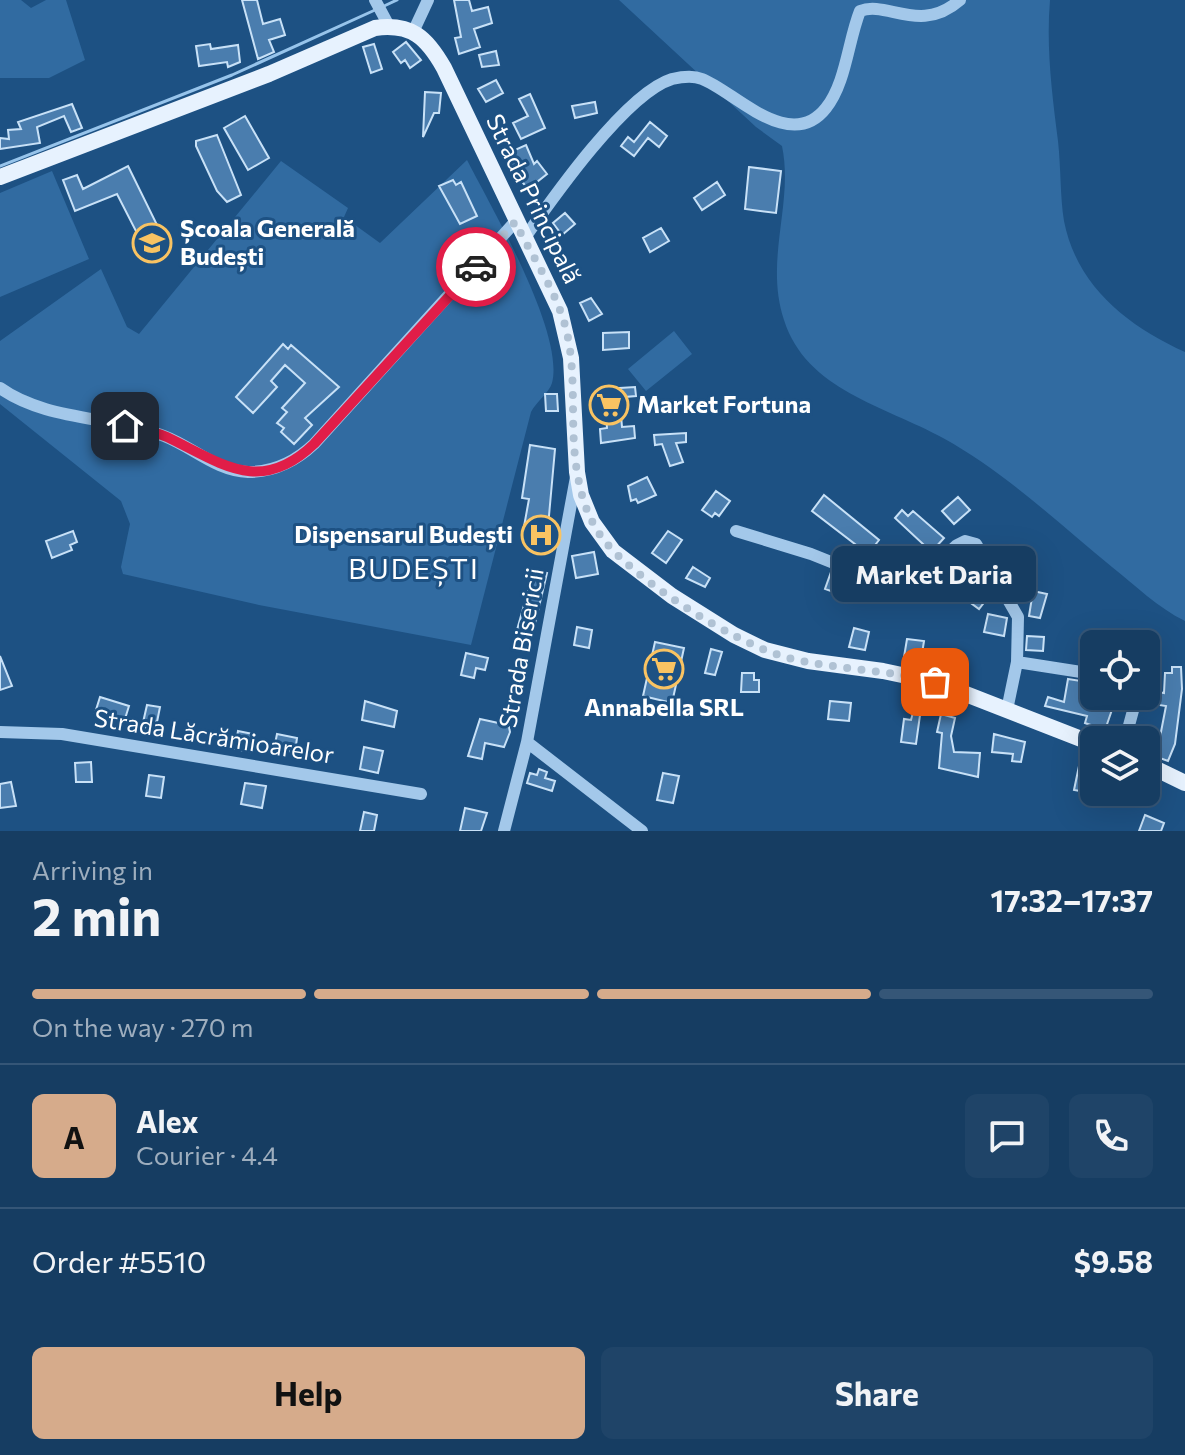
<!DOCTYPE html>
<meta charset="utf-8">
<style>
:root{--surface:#163d62;--page:#1f4468;--text:#f1f3f6;--muted:#9eaebe;--line:#355677;--accent:#d6ab8b}
body{margin:0;font-family:Commissioner,sans-serif;background:var(--page);color:var(--text);height:100vh;display:flex;flex-direction:column;font-size:30px;white-space:nowrap}
*{box-sizing:border-box;margin:0}
p{font-size:26px;color:var(--muted)}
.icon{flex:none;width:44px;height:44px;fill:none;stroke:currentColor;stroke-width:2;stroke-linecap:round;stroke-linejoin:round}
.map{position:relative;height:831px;overflow:hidden}
.drawer{display:flex;flex-direction:column;background:var(--surface);flex:1}
.drawer>*{flex:none}
.tools{position:absolute;left:1080px;top:630px;display:grid;gap:16px}
.tools a{display:grid;place-items:center;width:80px;height:80px;border-radius:12px;background:var(--surface);box-shadow:0 8px 32px #0002,0 0 0 2px var(--line);font-size:40px}
.pin{position:absolute;display:grid;place-items:center;width:68px;height:68px;color:#fff;margin:-34px;border-radius:16px;box-shadow:0 4px 12px #0006}
.courier{position:absolute;display:grid;place-items:center;width:80px;height:80px;margin:-40px;border:6px solid #e11d48;border-radius:50%;background:#fff;color:#222;box-shadow:0 2px 10px #0007}
.bubble{position:absolute;height:56px;border-radius:12px;background:var(--surface);box-shadow:0 8px 32px #0002,0 0 0 2px var(--line);font-size:26px;font-weight:700;line-height:56px;text-align:center}
.summary em{font-style:normal;font-weight:700}
.summary div{display:flex;flex-direction:column-reverse}
.summary{display:flex;align-items:center;justify-content:space-between;height:136px;padding:0 32px}
h1{font-size:52px;font-weight:700;line-height:60px}
.bar{display:grid;grid-template-columns:repeat(4,1fr);gap:12px 8px;align-content:center;height:96px;padding:0 32px}
.bar i{height:10px;border-radius:6px;background:var(--line)}
.bar .active{background:var(--accent)}
.bar p{grid-column:span 4}
.line{display:flex;align-items:center;gap:20px;padding:0 32px;border-top:2px solid var(--line)}
.line div{flex:1}
.round{display:grid;place-items:center;flex:none;width:84px;height:84px;border-radius:12px;background:var(--page)}
.button{display:flex;gap:16px;margin-top:auto;padding:16px 32px}
.button a{flex:1;height:92px;border-radius:12px;background:var(--accent);color:#111;font-size:32px;font-weight:700;line-height:92px;text-align:center}
.button a+a{background:var(--page);color:var(--text)}
.map>svg:first-child{display:block}
</style>
<div class="map">
<svg width="1185" height="831" viewBox="0 0 1185 831">
<rect width="100%" height="100%" fill="#1d5183"/>
<path fill="#316ba1" d="M0,0H21L31,8L46,0H66L85,60L49,78H0Z
M619,0H1050C1046,47 1052,94 1058,141C1061,168 1060,196 1064,221C1077,287 1128,326 1185,352V621C1158,608 1135,585 1112,567C1058,523 1005,472 943,438C885,406 806,390 784,320C764,259 794,204 782,146L756,127Z
M467,160C491,207 565,333 552,383C549,393 536,402 531,412L471,645L259,605L123,574L121,567L130,524L121,501L0,404V341L101,269L127,327L139,334L281,161L348,208L344,217L380,243Z
M52,171L89,259L0,297V193Z
M674,331L692,354L646,391L628,369Z"/>
<g fill="none" stroke-linecap="round" stroke-linejoin="round">
<path stroke="#97c4eb" stroke-width="3" d="M382,7L397,0
M0,166L232,75L375,10"/>
</g>
<path fill="#4a7dae" stroke="#c8e1f7" stroke-width="2" d="M242,0H257L263,24L280,19L285,35L269,40L274,52L258,59Z
M454,0H469L472,11L488,7L492,23L474,29L480,47L459,54L455,38L461,37Z
M406,42L421,60L410,68L405,60L401,63L393,52Z
M210,44L211,49L238,45L240,62L228,67L227,62L199,66L196,46Z
M374,44L382,69L371,73L363,47Z
M496,51L499,65L482,67L479,55Z
M496,80L503,93L486,102L478,89Z
M425,92L441,93L439,113H434L423,137Z
M530,94L545,128L521,139L513,123L528,116L519,99Z
M595,102L597,113L575,118L572,106Z
M72,104L82,128L71,132L64,116L37,127L40,143L0,149V138L9,139L8,130L21,129L18,122Z
M245,116L269,158L248,170L224,128Z
M650,122L667,136L659,147L648,138L634,156L621,146L628,137L634,142Z
M217,135L241,195L227,202L217,191L196,146V141Z
M526,145L534,164L537,161L547,174L528,189L515,173L513,176L504,155Z
M128,166L159,229L140,239L117,194L75,211L63,180L77,175L83,189Z
M749,167L781,171L776,213L745,209Z
M453,180L456,185L461,182L477,216L460,224L439,186Z
M717,182L725,195L702,210L694,198Z
M565,213L575,224L562,235L553,223Z
M661,228L669,241L650,252L643,238Z
M591,298L602,314L589,321L580,303Z
M629,332V348L603,350V333Z
M283,344L288,349L291,345L339,387L305,418L312,425L294,444L281,432L284,428L277,423L287,412L282,408L305,383L285,365L271,381L277,387L253,413L236,397Z
M635,387L636,396L625,397V402L620,403L622,427L634,426L635,438L601,443L600,429L607,428L604,389Z
M545,394H557L558,411H546Z
M686,433V442L676,443L683,462L670,466L662,444L655,445L654,435Z
M530,445L555,449L546,549L531,548V532H523L529,499L522,498Z
M647,477L656,495L638,503L636,499L631,501L628,486Z
M716,491L730,501L719,516L715,513L712,517L702,510Z
M824,495L879,540L868,554L812,511Z
M958,497L970,510L954,524L942,511Z
M902,510L908,516L913,511L944,538L916,569L905,561L923,544L895,518Z
M73,531L77,542L70,545L72,550L52,558L46,541Z
M668,531L682,540L666,563L652,553Z
M594,552L598,574L576,578L572,556Z
M693,567L710,578L705,587L686,578Z
M534,570L547,573L531,640L515,637Z
M831,572L869,587L865,597L844,590L842,595L825,589Z
M1015,573L1033,577L1029,598L1016,595L1012,588Z
M974,585L989,596L979,609L964,598Z
M1033,591L1047,594L1040,618L1029,616Z
M988,614L1007,618L1004,636L984,632Z
M577,627L592,630L589,648L574,645Z
M854,628L869,632L865,650L849,647Z
M1027,636L1044,637L1043,651L1026,650Z
M907,639L924,641L921,660L904,657Z
M655,642L684,648L672,703L643,696Z
M711,649L722,652L715,675L705,673Z
M466,653L488,658L485,670L476,668L474,678L461,675Z
M0,656L12,686L0,690Z
M1172,667H1181L1182,689L1175,744L1168,761L1146,753V731L1160,737L1166,706L1146,703V690L1164,693L1165,673H1172Z
M742,673H754V680H759V692H741Z
M1068,679L1094,683V696L1115,701L1105,730L1085,723L1087,716L1045,706L1048,697L1064,702Z
M918,694L933,698L930,711L921,708L916,744L901,742L904,719L911,720Z
M100,697L129,706L124,722L95,713Z
M365,701L397,711L394,727L362,720Z
M830,701L851,703L849,721L828,719Z
M147,705L160,707L157,722L152,721L150,728L142,727Z
M941,714L955,718L951,736L954,752L980,753L978,777L939,768L942,733L937,732Z
M480,719L503,724L509,727L510,732L504,747L485,743L482,759L468,756Z
M238,731L253,734L250,752L235,749Z
M277,734L297,738L295,752L274,749Z
M994,734L1025,742L1021,762L1012,761L1013,754L992,752Z
M364,747L383,751L378,773L360,769Z
M91,762L92,782H76L75,763Z
M1079,766L1090,768L1089,774L1094,775L1092,793L1074,790Z
M539,769L547,772L545,778L555,781L552,791L527,783L530,773L537,775Z
M663,773L679,776L673,803L657,800Z
M149,775L164,777L161,798L146,796Z
M11,782L16,806L0,808V784Z
M245,783L266,786L262,808L241,804Z
M465,808L487,813L481,831H460Z
M364,812L377,815L374,831H360Z
M1145,815L1164,823L1161,831H1139Z"/>
<g fill="none" stroke-linecap="round" stroke-linejoin="round">
<path stroke="#a3c8ea" stroke-width="12" d="M375,0L389,26
M414,30L428,0
M524,239C552,199 626,93 672,79C681,77 692,75 702,79C734,91 790,154 826,108C846,83 848,41 860,11C887,0 920,35 960,0
M0,388C46,421 112,416 164,436C193,447 216,471 248,472C273,472 296,461 314,444L515,222
M736,531L811,554L906,592L957,545L965,541L976,544L1018,617L1017,662L1007,710
M1017,662L1081,672L1094,665
M0,732L62,734L421,794
M1125,740L1137,696
M527,742L642,831
M504,831L527,742L576,477"/>
<path stroke="#e7f2fe" stroke-width="16" d="M0,177L269,74L375,28C412,23 427,38 444,68L560,311L571,358L577,472L581,495L592,522L613,551L672,596L734,635L765,650L808,661L883,671L935,682L1094,744
M1146,764L1185,783"/>
</g>
<g fill="none" stroke-linecap="round" stroke-linejoin="round">
<path stroke="#b0c2d4" stroke-width="8" stroke-dasharray="0 14.4" d="M476,267L515,222C534,260 560,296 568,338C577,384 569,432 578,477C582,500 589,520 603,539C636,581 733,642 785,657C834,670 886,669 935,682"/>
<path stroke="#e11d48" stroke-width="10" d="M125,426C139,429 154,431 167,437C221,463 260,496 314,444L476,267"/>
</g>
<defs>
<g id="school-ring" transform="scale(2)"><circle r="9.5" fill="#1d5183" stroke="#f9c362" stroke-width="1.5"/><path d="M0-5L7-2L0 1L-7-2ZM-4 1L0 2.5L4 1V4Q0 6-4 4Z" fill="#f9c362"/></g>
<g id="supermarket-ring" transform="scale(2)"><circle r="9.5" fill="#1d5183" stroke="#f9c362" stroke-width="1.5"/><path d="M-6-5.5h2.5l.6 2H6L4.5 2H-2.5L-4.4-4H-6ZM-1.5 3.2a1.3 1.3 0 1 0 .1 0ZM3 3.2a1.3 1.3 0 1 0 .1 0Z" fill="#f9c362"/></g>
<g id="hospital-ring" transform="scale(2)"><circle r="9.5" fill="#1d5183" stroke="#f9c362" stroke-width="1.5"/><path d="M-5-5h3v3.5h4V-5h3V5h-3V1.5h-4V5h-3Z" fill="#f9c362"/></g>
</defs>
<g fill-rule="evenodd">
<use href="#school-ring" x="152" y="243"/>
<use href="#supermarket-ring" x="609" y="405"/>
<use href="#hospital-ring" x="541" y="535"/>
<use href="#supermarket-ring" x="664" y="669"/>
</g>
<g text-anchor="middle" stroke-width="6" stroke-linejoin="round" paint-order="stroke">
<g font-size="24" fill="#fff" stroke="#1d5183">
<text transform="translate(533 199) rotate(64)" y="8">Strada Principală</text>
<text transform="translate(522 648) rotate(-80)" y="8">Strada Bisericii</text>
<text transform="translate(214 737) rotate(9)" y="8">Strada Lăcrămioarelor</text>
</g>
<g font-size="24" font-weight="bold" fill="#fff" stroke="#1d5183" text-anchor="start">
<text x="180" y="237">Școala Generală<tspan x="180" dy="28">Budești</tspan></text>
<text x="637" y="413">Market Fortuna</text>
<text x="513" y="543" text-anchor="end">Dispensarul Budești</text>
<text x="664" y="716" text-anchor="middle">Annabella SRL</text>
</g>
<g font-size="28" letter-spacing="2" fill="#fff" stroke="#1d5183">
<text x="414" y="579">BUDEȘTI</text>
</g>
</g>
</svg>
<div class="tools">
<a><svg class="icon" aria-label="locate" viewBox="0 0 24 24"><circle cx="12" cy="12" r="6"/><path d="M12 2v4M12 18v4M2 12h4M18 12h4"/></svg></a>
<a><svg class="icon" aria-label="layers" viewBox="0 0 24 24"><path d="M12 4l9 5-9 5-9-5zM3 14l9 5 9-5"/></svg></a>
</div>
<div class="pin" style="left:935px;top:682px;background:#ea580c"><svg class="icon" aria-label="bag" viewBox="0 0 24 24"><path d="M5 8h14l-1 12H6zM9 8a3 3 0 0 1 6 0"/></svg></div>
<div class="pin" style="left:125px;top:426px;background:#1f2937"><svg class="icon" aria-label="home" viewBox="0 0 24 24"><path d="M3 11l9-7 9 7M6 9v11h12V9"/></svg></div>
<div class="courier" style="left:476px;top:267px"><svg class="icon" aria-label="car" viewBox="0 0 24 24"><path d="M5 17H2v-5l4-1 3-4h7l3 4 3 1v5h-3M9 17h6M6 11h13"/><circle cx="7" cy="17" r="2"/><circle cx="17" cy="17" r="2"/></svg></div>
<div class="bubble" style="left:832px;top:546px;width:204px">Market Daria</div>
</div>
<section class="drawer">
<div class="summary"><div><h1>2 min</h1><p>Arriving in</p></div><em>17:32–17:37</em></div>
<div class="bar"><i class="active"></i><i class="active"></i><i class="active"></i><i></i><p>On the way · 270 m</p></div>
<div class="line" style="height:144px"><b class="round" style="background:var(--accent);color:#111">A</b><div><b>Alex</b><p>Courier · 4.4</p></div><a class="round"><svg class="icon" aria-label="chat" viewBox="0 0 24 24"><path d="M4 5h16v11H9l-5 4z"/></svg></a><a class="round"><svg class="icon" aria-label="phone" viewBox="0 0 24 24"><path d="M5 4h4l2 5-3 2q2 4 5 5l2-3 5 2v4C11 20 4 13 5 4z"/></svg></a></div>
<div class="line" style="height:104px"><div>Order #5510</div><b>$9.58</b></div>
<div class="button"><a>Help</a><a>Share</a></div>
</section>
